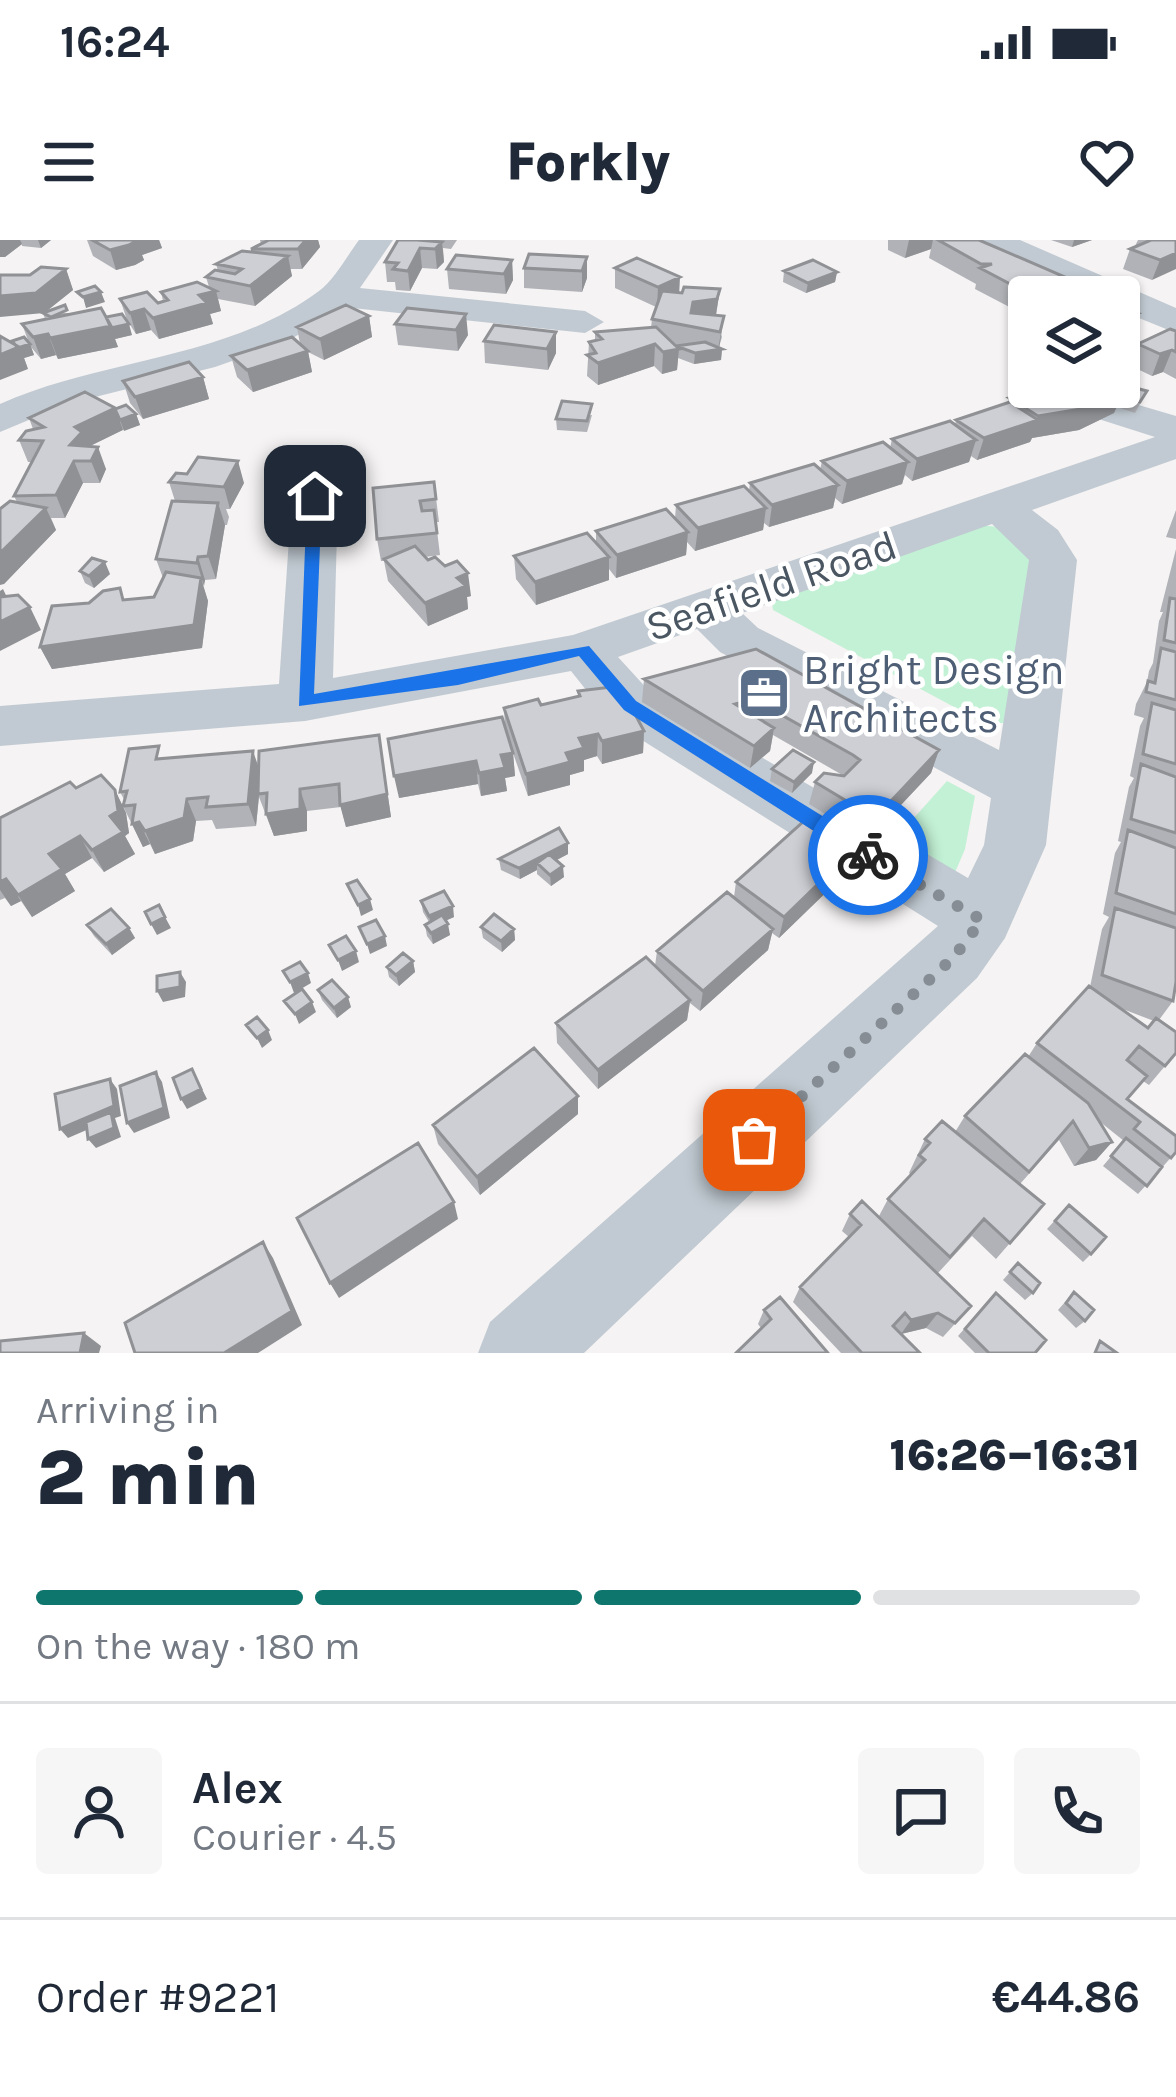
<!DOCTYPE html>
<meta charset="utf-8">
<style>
:root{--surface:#fff;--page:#f6f6f7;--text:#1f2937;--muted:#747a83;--line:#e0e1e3;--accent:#0f766e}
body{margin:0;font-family:Karla,sans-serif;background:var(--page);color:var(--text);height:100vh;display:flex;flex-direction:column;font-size:45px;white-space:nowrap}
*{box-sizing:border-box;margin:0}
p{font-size:39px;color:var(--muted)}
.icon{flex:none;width:66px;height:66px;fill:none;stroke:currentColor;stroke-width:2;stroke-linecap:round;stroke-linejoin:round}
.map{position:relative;height:1113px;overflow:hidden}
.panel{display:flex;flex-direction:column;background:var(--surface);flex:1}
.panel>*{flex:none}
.controls{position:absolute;left:1008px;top:36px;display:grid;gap:24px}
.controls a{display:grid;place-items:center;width:132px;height:132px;border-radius:12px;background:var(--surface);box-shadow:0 3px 9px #0004;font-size:60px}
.pin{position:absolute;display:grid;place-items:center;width:102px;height:102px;color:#fff;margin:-51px;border-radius:24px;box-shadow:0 6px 18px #0006}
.courier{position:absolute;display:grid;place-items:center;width:120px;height:120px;margin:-60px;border:9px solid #1a73e8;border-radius:50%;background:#fff;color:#222;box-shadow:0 3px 15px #0007}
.headline em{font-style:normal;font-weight:800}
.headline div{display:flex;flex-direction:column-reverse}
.headline{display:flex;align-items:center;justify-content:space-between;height:204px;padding:0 36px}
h1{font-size:78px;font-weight:800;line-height:90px}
.bar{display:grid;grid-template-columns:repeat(4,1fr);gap:18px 12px;align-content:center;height:144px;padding:0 36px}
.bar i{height:15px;border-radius:9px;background:var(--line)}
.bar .current{background:var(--accent)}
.bar p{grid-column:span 4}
.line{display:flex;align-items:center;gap:30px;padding:0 36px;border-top:3px solid var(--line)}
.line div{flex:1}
.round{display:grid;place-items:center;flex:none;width:126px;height:126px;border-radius:12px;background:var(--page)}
.status{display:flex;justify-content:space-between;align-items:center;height:84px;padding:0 60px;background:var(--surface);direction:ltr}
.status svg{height:33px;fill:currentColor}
header{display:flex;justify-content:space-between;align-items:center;height:156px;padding:0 36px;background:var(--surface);font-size:54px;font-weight:800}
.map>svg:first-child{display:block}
</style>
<div class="status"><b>16:24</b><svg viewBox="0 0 49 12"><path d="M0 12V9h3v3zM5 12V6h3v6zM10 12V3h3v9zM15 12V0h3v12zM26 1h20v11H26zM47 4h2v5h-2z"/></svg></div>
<header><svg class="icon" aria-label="menu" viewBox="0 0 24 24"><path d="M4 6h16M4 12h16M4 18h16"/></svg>Forkly<svg class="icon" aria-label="heart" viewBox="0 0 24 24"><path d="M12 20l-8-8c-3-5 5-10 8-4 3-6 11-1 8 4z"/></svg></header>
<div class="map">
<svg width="1176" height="1113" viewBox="0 0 1176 1113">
<rect width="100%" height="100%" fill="#f5f3f3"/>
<path fill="#c3f1d5" d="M979,285L999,287L1034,311L1014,483H984L773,370L771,356Z
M947,541L975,556L965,609L948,649L887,608Z"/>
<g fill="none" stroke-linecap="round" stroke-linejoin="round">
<path fill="#c1cad2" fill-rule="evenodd" d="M359,0H393L360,48L585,71L604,82L585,93L343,67L288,101L215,127L67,164L0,192V164C103,118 226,120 319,51C335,39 347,16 359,0Z
M975,0H1020L1176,68V93L1119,70V57H1090Z
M1081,148L1176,176V219L1032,270L1058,290L1077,320L1046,605L1005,698L977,738L584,1113H478L490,1082L938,686L610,480L571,431L305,481L0,506V466L279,444L292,256L299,246H331L338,256L333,438L573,395L1155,197L1067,169L1061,160L1067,151ZM992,284L1029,320L999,510L758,388L742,373ZM697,389L720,412L991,558L984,605L968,638L650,452L618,417Z"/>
</g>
<path fill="#b0b2b7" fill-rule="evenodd" d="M0,0H51L41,8L22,6V4L5,17H0Z
M87,0H159L162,8L142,15L144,20L135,25L116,30L93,16Z
M260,0H318L320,7L302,29H290L292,36L255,66L218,59L221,71L210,74L213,84L159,99L151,90L136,94L127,80L120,59L158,63L163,61L161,52L209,47L206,37L218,31L216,24L252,12L251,9L261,4Z
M398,0H457L451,9L443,8L444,22L437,29L422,28L410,51L396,50L395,42H387L385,22Z
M888,0H979L1070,47L1104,57H1029V73L1023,74L975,49L976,44L929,18L931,9L905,18L888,10Z
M1051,0H1092L1072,7Z
M1138,0H1176L1152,40L1123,29L1130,9L1135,6Z
M587,17V38L582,52L524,48V28Z
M512,20L513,40L506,54L449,49L447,29Z
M615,28L679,53L720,49L716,76L722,97L719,107L722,109L721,120L694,124L678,118L677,130L662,134L654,126L598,145L587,136L589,102L595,101V92L651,88L652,79L656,67L615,48Z
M66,29L73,50L47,71L106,77L132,95L115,99L118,107L58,119L56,115L41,119L31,107L34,115L24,118L28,129L13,103H29L22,84L45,79L30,35Z
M784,31L837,32L835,42L806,53L783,42Z
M407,68L468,95L458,111L398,105L395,84Z
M369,76L372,97L324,120L308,112L312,132L253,152L237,137L231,116L300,104L297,87Z
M1176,91V139L1163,132L1152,136L1129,125L1138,104Z
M556,92V113L548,130L485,123L484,101Z
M203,137L209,159L143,179L130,163L123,141Z
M1033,147H1116L1115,149L1147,151L1135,173L1117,167L1114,173L1079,190L1032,198L1030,202L977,220L971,216L969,222L912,241L905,235L902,244L842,264L835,258L833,268L769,287L764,283L763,290L695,311L687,302L686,315L616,338L609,329V340L536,365L516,339L514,316L596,302V291L675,279L676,265L749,251L750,243L820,230L822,221L890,208L892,199L955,185L956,180L1008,163L1009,158L1032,153Z
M115,169L136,174L140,185L122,190L90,206L106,229L100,243H83L65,278H51L56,290L4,344L17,262L14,256L31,222H28L19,200L33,189L29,178Z
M592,175L587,192L557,190L556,179Z
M169,242L244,243L230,269H226L229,277L227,285H225L216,339L205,340L203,346L208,361L202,408L52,429L40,407L125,359L154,357L163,338L156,319L175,261Z
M434,242L439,282H436L440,315L425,317L471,356L467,357L468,369L428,386L388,341L384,321H381L377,299Z
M1176,270V299L1166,297Z
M1176,309V748L1173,761L1159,780L1176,813L1149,845L1143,841L1128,859L1176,912L1138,954L1103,926L1124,901L1099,881L1112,902L1096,920L1074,926L1059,900L1020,944L1044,964L996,1019L972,996L938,1033L879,976L888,959L911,935L909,933L925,899L955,892L965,876L1028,817L1037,803L1090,747L1102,689L1109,677L1103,674L1115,613L1121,602L1118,601L1129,547L1134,538L1130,536L1140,486L1144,478L1134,475L1136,464L1147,442L1149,431L1153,423L1159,381L1163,372H1160ZM1120,768L1154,781L1148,788Z
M80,331L110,334L94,348L85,343Z
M756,409L939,510L931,533L868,600L809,564L815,542L844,536L773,495L770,511L750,528L642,462L644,439Z
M578,451L644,491L643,513L602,524L597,516L584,520V531L570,535V545L528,556L513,513L515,536L505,538L507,551L481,556L478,544L399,558L505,488L504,468L541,465L578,457Z
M379,495L391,577L346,587L341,567L307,571V591L274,596L259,557L256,586L216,589L212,580L196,581L193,601L155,614L150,604L143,607L123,566L125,561L120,552L164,519L258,525Z
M772,529L812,533L792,553L770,541Z
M76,548L115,550L126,573L129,593L125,596L135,614L104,632L92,618L65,634L75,651L32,677L21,661L11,666L5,658L0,660V578Z
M568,603V614L556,620L564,637L551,646L537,634V630L520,639L501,630L499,619Z
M844,635L779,698L772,693L768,710L700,771L690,763L687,780L598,849L557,803L556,783L655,726L657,711L734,657L736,642Z
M421,661L454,677L445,681L450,695L433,704L427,696L425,685L429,682L423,672Z
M87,685L129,688L135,698L112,715L94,696Z
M481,687L514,689L515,700L502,712L483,698Z
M413,721L415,732L399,746L389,737L387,727Z
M318,750L351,767L337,778L322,760Z
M578,874L480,955L438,904L433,885Z
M1069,965L1091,1014L1083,1022L1047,989Z
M850,974L971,1066L943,1097L926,1088L901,1094L920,1113H841L793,1062L800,1047L849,997L842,991Z
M1018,1023L1033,1053L1025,1060L1003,1040Z
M1074,1052L1085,1081L1076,1088L1058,1070Z
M996,1053L1035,1113H975L958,1096Z
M764,1070L828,1113L761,1088L758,1084Z"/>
<path fill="#909195" d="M0,0H20L22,4L5,17H0Z
M38,0H51L41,8Z
M132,0H159L162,8L142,15L144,20L135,25L116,30L110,10Z
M306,0H318L320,7L302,29L298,9Z
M909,0H933L931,9L905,18Z
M1074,0H1092L1072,7Z
M442,2L444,22L437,29L435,9Z
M420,8L422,28L410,51L408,31Z
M1176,13V29L1152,40L1160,20Z
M288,16L292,36L255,66L250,46Z
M587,17V38L582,52V31Z
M512,20L513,40L506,54L504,34Z
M66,29L73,50L44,73L0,77V56Z
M837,32L835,42L806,53L808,43Z
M680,37L679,57L657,68L658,47Z
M720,49L715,80L691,73L693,62Z
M216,51L221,71L210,74L213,84L159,99L153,78L199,55Z
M1047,51L1045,57H1029V73L1023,74L1029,54Z
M101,52L105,62L86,68L83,57Z
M144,69L151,90L136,94L130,73Z
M1138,73L1130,94L1119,97V78Z
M466,74L468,95L458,111L456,90Z
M369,76L372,97L324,120L320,99Z
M724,76L719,109H722L721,120L694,124L695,113L718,109Z
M129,84L132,95L115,99L118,107L58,119L50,98Z
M556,92V113L548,130L547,109Z
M48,94L56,115L41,119L33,97Z
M30,104L34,115L24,118L28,129L0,140V115Z
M655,104L654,126L598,145V123Z
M679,109L677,130L662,134L663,112Z
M1172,110L1163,132L1152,136L1160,114Z
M308,111L312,132L253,152L247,130Z
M203,137L209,159L143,179L135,157Z
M1116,147L1112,157L1123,152L1114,173L1079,190L1032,198L1030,202L977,220L984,198L1036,180L1038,176L1110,153Z
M115,168L123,190L88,207L70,205L75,187Z
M136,174L140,185L124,191L120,180Z
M976,200L969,222L912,241L917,219Z
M98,207L106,229L100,243L91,221Z
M74,221L83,243L65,278L56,255Z
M238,221L244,243L230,269L224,247Z
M908,222L902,244L842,264L847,241Z
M838,245L833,268L769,287L772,265Z
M218,263L225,285L216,339L208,316Z
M46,268L56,290L4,344L0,345V313Z
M766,268L763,290L695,311L698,288Z
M688,292L686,315L616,338L617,315Z
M198,317L205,340L204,346L197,323Z
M609,317V340L536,365L535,342Z
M105,322L110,334L94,348L89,336Z
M468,333L471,356L467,357L468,369L428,386L425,363L457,338Z
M201,338L208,361L202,408L52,429L40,407Z
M3,349L14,372L30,367L41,390L0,411V351Z
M753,459L749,482L735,464Z
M774,488L770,511L750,528L754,506Z
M644,491L643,513L602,524V501Z
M598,494L597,516L584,520V531L570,535V545L528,556L526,534L566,513L579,498Z
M379,495L391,577L346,587L340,565Z
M939,510L931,533L868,600L875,578Z
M253,511L261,534L256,586L248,564Z
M513,513L515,536L505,538L507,551L481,556L479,533L501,515Z
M476,521L478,544L399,558L394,536Z
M814,522L812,533L792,553L794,542Z
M300,549L307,571V591L274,596L266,574Z
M115,550L126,573L129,593L125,596L135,614L104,632L92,610L110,576Z
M187,559L196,581L193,601L155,614L145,591Z
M139,582L150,604L143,607L132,584Z
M80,596L92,618L65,634L75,651L32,677L18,655L49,614Z
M568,603V614L542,628L537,623V630L520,639L519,628Z
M850,613L844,635L779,698L784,677Z
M563,626L564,637L551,646L550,635Z
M6,639L21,661L11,666L0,650V642Z
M370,659L373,670L361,676L358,665Z
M453,666L454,677L431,687L429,676Z
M165,677L171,688L157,695L151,684Z
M448,684L450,695L433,704L431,693Z
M129,688L135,698L112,715L106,704Z
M514,689L515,700L502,712L501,701Z
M773,689L768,710L700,771L703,751Z
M385,696L387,706L370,714L367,704Z
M356,711L359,722L342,731L338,720Z
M413,721L415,732L399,746L396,735Z
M180,732L186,742L185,757L163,762L157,751Z
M308,733L311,743L294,753L290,742Z
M348,757L351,767L337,778L334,768Z
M690,760L687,780L598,849V830Z
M312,762L316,772L299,784L295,774Z
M268,790L272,800L262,808L257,798Z
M192,829L207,859L187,869L181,859Z
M156,832L162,842L170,878L134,893L127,883Z
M110,839L117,849L121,876L115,878L121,897L96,908L88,899L112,879L68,898L60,889Z
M578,856V874L480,955L477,937Z
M1112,902L1096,920L1074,926L1089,908Z
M454,962L458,979L339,1058L330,1043Z
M263,1002L273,1018L302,1085L258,1113H224Z
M938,1073L926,1088L901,1094L911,1080Z
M84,1093L101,1106L99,1113H80Z"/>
<path fill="#cdcfd5" stroke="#909195" stroke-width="3" d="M92,0H138L129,5L110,10Z
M269,0H306L298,9H251Z
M398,0H417L442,2L435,9L420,8L408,31L393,29L398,23L385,22Z
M938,0H979L1072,40L1060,49L1077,45L1104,57H1061L1047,51L1029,54L980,28L992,24H981Z
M1151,0H1176V13L1160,20L1130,9Z
M242,11L288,16L250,46L206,37L215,30L235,34L242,29L216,24Z
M529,14L587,17L582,31L524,28Z
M456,15L512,20L504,34L447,29Z
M637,18L680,37L658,47L615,28Z
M813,20L837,32L808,43L784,31Z
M41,27L66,29L36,53L0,56V35H30Z
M197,42L216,51L199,55L207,63L153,78L144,69L130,73L120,59L147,52L158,63L168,60L161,52Z
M95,46L101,52L83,57L77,52Z
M684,47L720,49L717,59L693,62L691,73L724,76L720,92L652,79L662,51L682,53Z
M1119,64L1138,73L1119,78Z
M65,65L67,70L51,77L43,73Z
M346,65L369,76L320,99L297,87Z
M101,68L111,86L50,98L48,94L33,97L22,84Z
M407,68L466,74L456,90L395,84Z
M122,74L129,84L111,88L106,77Z
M494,85L556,92L547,109L484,101Z
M656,87L679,109L663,112L655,104L598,123L587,115L596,113L589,102L602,99L595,92Z
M1170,89L1176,91V112L1172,110L1160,114L1138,104Z
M0,96L19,107L0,115Z
M24,97L30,104L18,108L12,101Z
M292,97L308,111L247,130L231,116Z
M705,102L722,109L695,113L676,106Z
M189,122L203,137L135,157L123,141Z
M1124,145L1147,151L1140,162L1121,156L1123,152L1120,151Z
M1036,147H1106L1123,152L1087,168L1038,176L1009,158L1042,151Z
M85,152L115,168L75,187L82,192L70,205L98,207L91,221H74L56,255L14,256L43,201L19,200L26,191L44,187L29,178Z
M562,161L592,164L587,181L556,179Z
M1010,162L1038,180L984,198L956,180Z
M126,165L136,174L120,180L115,169Z
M950,181L976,200L917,219L892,199Z
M883,202L908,222L847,241L822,221Z
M198,217L238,221L224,247L169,242L176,233L187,234Z
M814,224L838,245L772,265L750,243Z
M434,242L436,259L420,261L422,271L434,270L437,293L377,299L373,248Z
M744,246L766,268L698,288L676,265Z
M10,261L46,268L0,313V269Z
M172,261L218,263L208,316L198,317L197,323L156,319Z
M666,269L688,292L617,315L596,291Z
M587,293L609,317L535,342L514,316Z
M415,306L428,320L435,317L445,326L457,321L468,333L457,338L466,346L425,363L384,319Z
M92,318L105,322L89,336L80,331Z
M166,332L201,338L194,385L40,407L52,366L89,363L103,351L120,348L123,360L154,357Z
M18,355L30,367L0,382V357Z
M1170,358L1176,359V403L1164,400Z
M1161,408L1176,412V460L1146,452L1148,441L1155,443Z
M756,409L939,510L875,578L815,542L824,533L844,536L860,520L853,515L753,459L735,464L774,488L754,506L644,439Z
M620,446L644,491L602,501L598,494L579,498L584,508L566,513L570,522L526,534L504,468L538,459L541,465L580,456L578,451Z
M1152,463L1176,470V524L1143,514Z
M502,477L513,513L501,515L505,528L479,533L476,521L394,536L388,499Z
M379,495L387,554L340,565L339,544L300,549V569L266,574L267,553L258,554L259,511Z
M159,506L156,519L253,511L248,564L206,567L208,557L187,559L184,578L145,591L139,582L132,584L135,565L123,566L127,551L120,552L129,509Z
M793,510L814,522L794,542L772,529Z
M1141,524L1176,537V593L1131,579Z
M101,535L115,550L118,571L110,576L123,592L92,610L80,596L49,614L62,629L18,655L6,639L0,642V578L70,542L76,548Z
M803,582L850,613L784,677L736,642Z
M559,588L568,603L519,628L499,619Z
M1128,590L1176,608V674L1116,653Z
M549,614L563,626L550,635L537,623Z
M357,640L370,659L358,665L347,644Z
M444,651L453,666L429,676L421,661Z
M727,652L773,689L703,751L657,711Z
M159,665L165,677L151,684L145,672Z
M1115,668L1176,688V742L1173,761L1102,735Z
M111,669L129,688L106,704L87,685Z
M494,674L514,689L501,701L481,687Z
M442,675L448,684L431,693L425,685Z
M376,680L385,696L367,704L359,687Z
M346,696L356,711L338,720L329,705Z
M403,713L413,721L396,735L387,727Z
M646,717L690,760L598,830L556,783Z
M300,722L308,733L290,742L283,731Z
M180,732V747L157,751V736Z
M332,740L348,757L334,768L318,750Z
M1089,746L1148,788L1156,778L1176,792V813L1165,826L1139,806L1127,820L1147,836L1127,859L1176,896V912L1171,918L1134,889L1140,882L1037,803Z
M302,749L312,762L295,774L284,761Z
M257,777L268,790L257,798L246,785Z
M534,808L578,856L477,937L433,885Z
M1025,814L1088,863L1112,902L1089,908L1073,881L1029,932L965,876Z
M192,829L201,849L181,859L173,838Z
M156,832L164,868L127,883L120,846Z
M110,839L114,866L60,889L55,854Z
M111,872L114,888L88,899L86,882Z
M942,881L1044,964L1010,1003L984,979L950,1017L888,959L925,920L919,915L930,903L925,899Z
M1126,898L1162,927L1147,946L1111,916Z
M418,903L454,962L330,1043L297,978Z
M862,961L971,1066L955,1083L938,1073L911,1080L905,1073L893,1086L920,1113H862L800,1047L861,985L850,974Z
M1069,965L1106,997L1091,1014L1055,981Z
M263,1002L292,1071L224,1113H135L125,1083Z
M1018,1023L1040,1043L1033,1053L1010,1032Z
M1074,1052L1094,1070L1085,1081L1066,1063Z
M996,1053L1046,1100L1035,1113H989L965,1089Z
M780,1057L828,1113H736L771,1079L764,1070Z
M84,1093L80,1113H0V1101Z
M1100,1101L1117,1113H1095Z"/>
<path fill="#1a73e8" d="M315,251L322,256L314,454L589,406L636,461L876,609V621H861L624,470L579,416L458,445L299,466L307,256Z"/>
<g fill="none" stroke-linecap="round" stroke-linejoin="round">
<path stroke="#868d94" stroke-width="12" stroke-dasharray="0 21.6" d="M754,900L953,718L982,680L868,615"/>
</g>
<defs>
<g id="office-square" transform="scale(2.7)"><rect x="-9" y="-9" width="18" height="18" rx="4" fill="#5c6f8a" stroke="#fff"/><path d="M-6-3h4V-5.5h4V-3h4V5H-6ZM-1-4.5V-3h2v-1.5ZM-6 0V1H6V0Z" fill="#fff"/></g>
</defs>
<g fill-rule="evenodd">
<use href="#office-square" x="764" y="453"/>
</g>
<g text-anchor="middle" stroke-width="9" stroke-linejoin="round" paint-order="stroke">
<g font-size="42" fill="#4a5661" stroke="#fff">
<text transform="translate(771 345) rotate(-19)" y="15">Seafield Road</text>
</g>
<g font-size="42" fill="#4e5e75" stroke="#fff" text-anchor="start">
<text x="803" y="444">Bright Design<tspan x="803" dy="48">Architects</tspan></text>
</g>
</g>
</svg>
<div class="controls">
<a><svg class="icon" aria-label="layers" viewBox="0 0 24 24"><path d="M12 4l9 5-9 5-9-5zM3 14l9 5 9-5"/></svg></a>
</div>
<div class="pin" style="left:754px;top:900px;background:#ea580c"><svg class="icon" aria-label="bag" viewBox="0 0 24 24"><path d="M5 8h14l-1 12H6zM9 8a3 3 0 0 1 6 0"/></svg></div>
<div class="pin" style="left:315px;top:256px;background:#1f2937"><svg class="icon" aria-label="home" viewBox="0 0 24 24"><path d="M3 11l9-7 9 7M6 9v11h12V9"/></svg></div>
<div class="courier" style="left:868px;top:615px"><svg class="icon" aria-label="bike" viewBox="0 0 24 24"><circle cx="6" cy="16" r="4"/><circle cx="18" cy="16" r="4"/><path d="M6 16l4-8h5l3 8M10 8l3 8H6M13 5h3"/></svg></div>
</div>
<section class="panel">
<div class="headline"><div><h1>2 min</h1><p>Arriving in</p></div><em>16:26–16:31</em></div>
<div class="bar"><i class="current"></i><i class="current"></i><i class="current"></i><i></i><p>On the way · 180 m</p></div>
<div class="line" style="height:216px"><a class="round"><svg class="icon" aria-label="person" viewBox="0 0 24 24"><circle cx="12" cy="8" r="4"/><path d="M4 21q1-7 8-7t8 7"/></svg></a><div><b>Alex</b><p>Courier · 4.5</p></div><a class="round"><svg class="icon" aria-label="chat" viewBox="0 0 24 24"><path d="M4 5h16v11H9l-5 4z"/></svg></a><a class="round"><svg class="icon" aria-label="phone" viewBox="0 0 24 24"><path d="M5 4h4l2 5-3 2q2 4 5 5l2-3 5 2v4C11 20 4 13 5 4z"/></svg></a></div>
<div class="line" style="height:156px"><div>Order #9221</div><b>€44.86</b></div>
</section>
